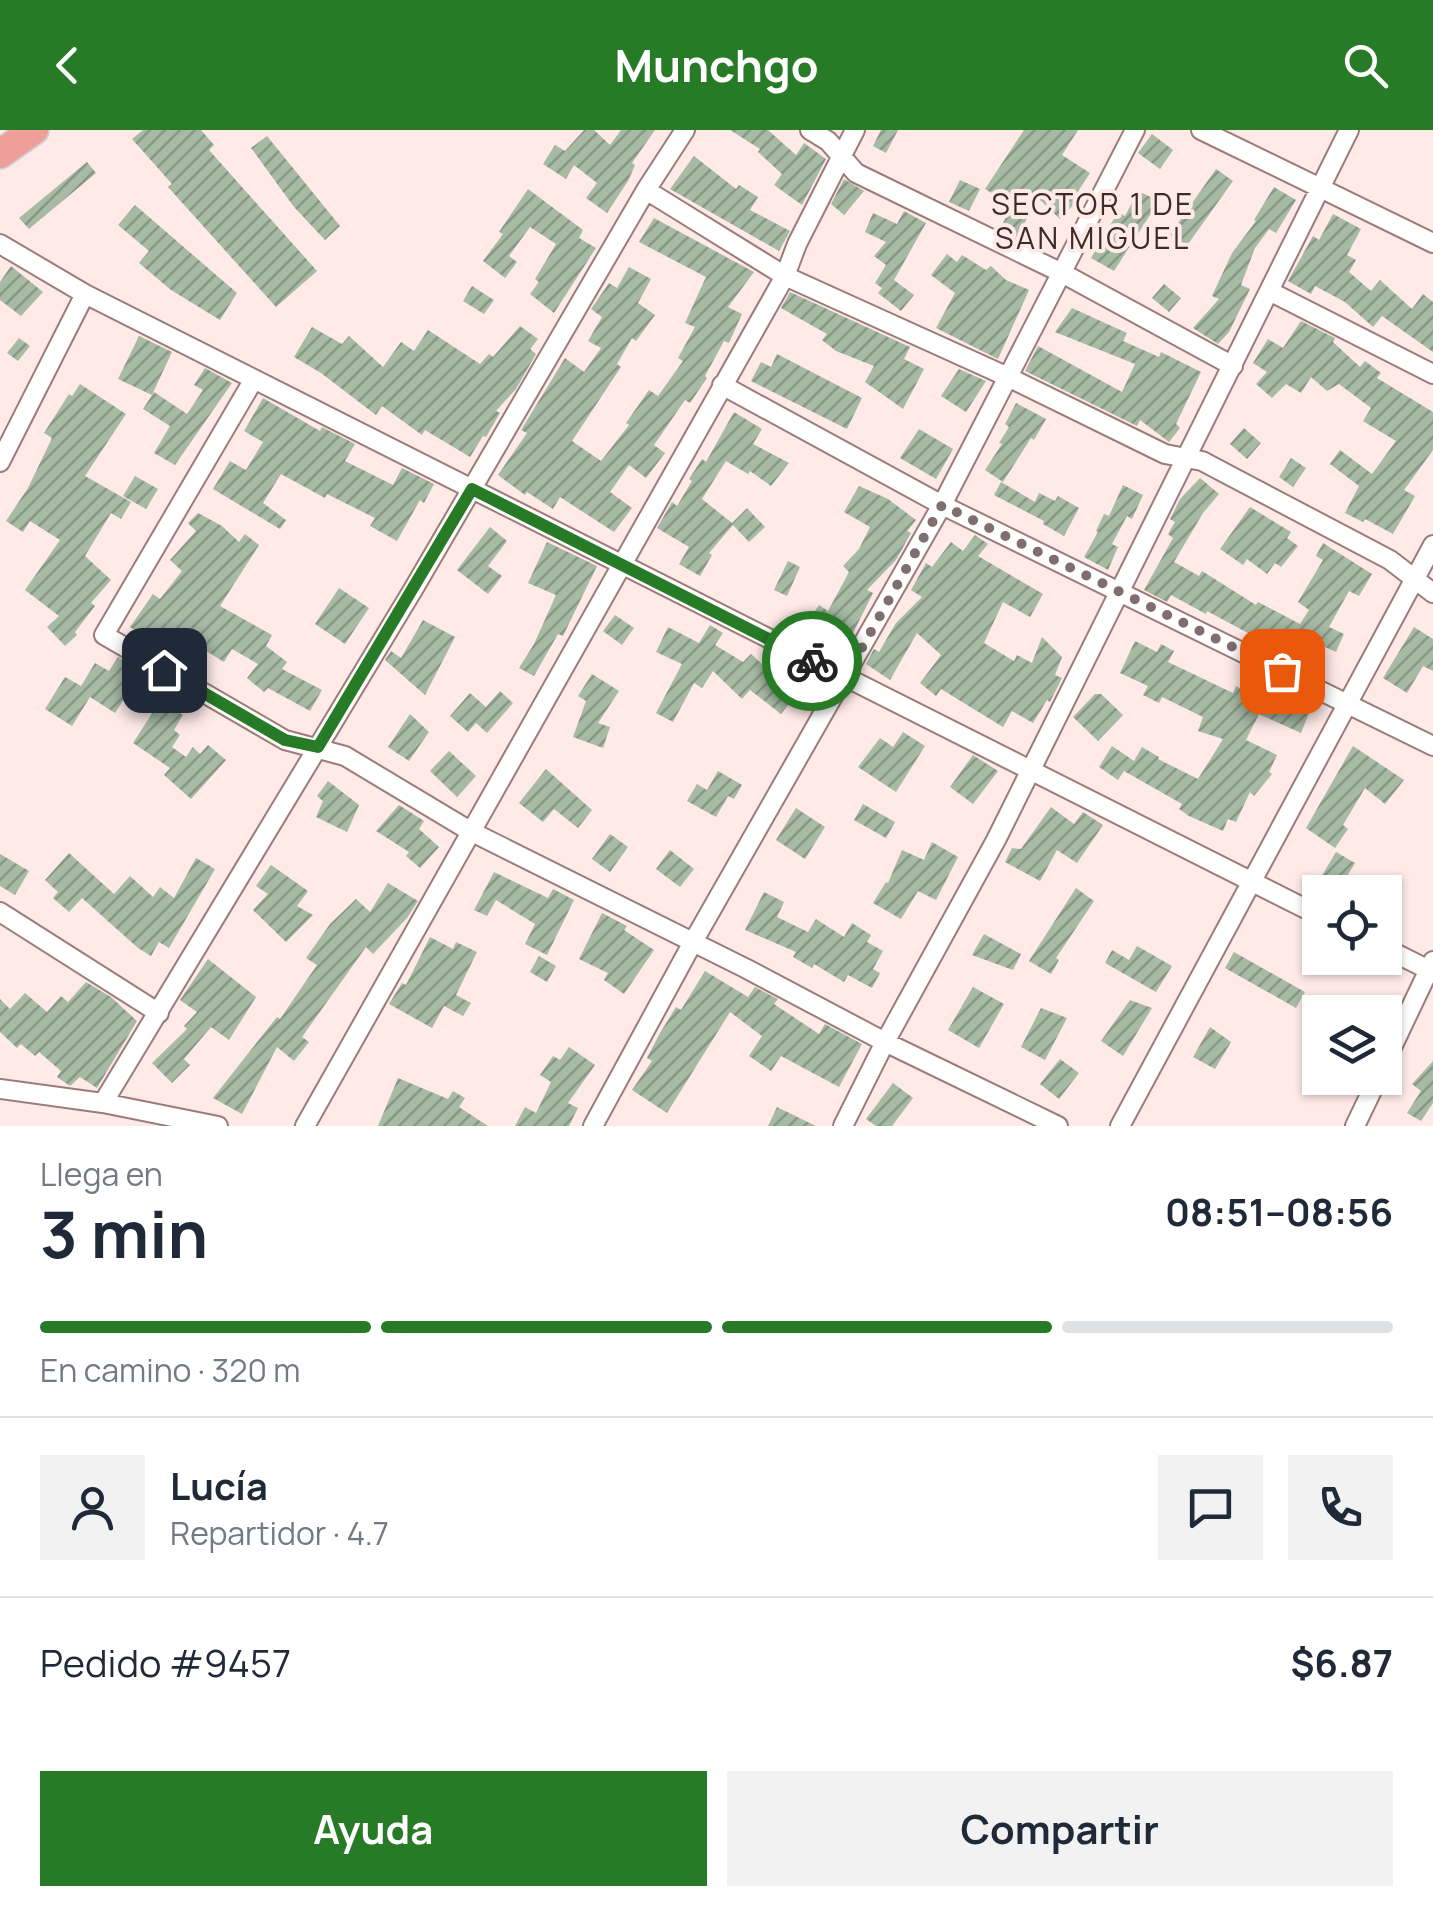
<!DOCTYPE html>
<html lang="es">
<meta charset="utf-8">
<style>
:root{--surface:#fff;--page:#f2f2f3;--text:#1f2937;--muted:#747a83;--line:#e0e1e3;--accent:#287b26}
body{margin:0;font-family:Manrope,sans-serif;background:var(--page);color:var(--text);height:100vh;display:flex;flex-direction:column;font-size:38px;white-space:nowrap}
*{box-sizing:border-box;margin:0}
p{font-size:32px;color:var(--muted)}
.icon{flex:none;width:55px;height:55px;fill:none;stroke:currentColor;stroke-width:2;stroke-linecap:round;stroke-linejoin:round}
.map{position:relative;height:996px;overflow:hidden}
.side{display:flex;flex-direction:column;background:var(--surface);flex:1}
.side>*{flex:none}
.fabs{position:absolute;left:1302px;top:745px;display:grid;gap:20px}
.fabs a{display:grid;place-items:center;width:100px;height:100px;border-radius:0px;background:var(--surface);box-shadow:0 2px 8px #0004;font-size:50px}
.pin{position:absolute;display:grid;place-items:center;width:85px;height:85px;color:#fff;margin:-42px;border-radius:20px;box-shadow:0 5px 15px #0006}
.courier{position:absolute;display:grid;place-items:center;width:100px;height:100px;margin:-50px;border:8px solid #287b26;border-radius:50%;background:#fff;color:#222;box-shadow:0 2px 12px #0007}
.headline em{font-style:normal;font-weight:700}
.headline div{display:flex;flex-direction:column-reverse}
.headline{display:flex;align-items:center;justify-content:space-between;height:170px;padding:0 40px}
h1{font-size:65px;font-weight:700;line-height:75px}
.bar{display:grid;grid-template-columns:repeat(4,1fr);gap:15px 10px;align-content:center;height:120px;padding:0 40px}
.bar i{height:12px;border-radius:8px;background:var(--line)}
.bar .active{background:var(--accent)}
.bar p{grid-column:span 4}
.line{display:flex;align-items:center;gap:25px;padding:0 40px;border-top:2px solid var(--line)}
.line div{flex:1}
.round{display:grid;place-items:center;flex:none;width:105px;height:105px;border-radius:0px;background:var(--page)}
.button{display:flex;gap:20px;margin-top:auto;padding:20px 40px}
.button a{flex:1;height:115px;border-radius:0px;background:var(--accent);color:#fff;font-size:40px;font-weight:700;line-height:115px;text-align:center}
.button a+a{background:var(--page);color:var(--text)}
header{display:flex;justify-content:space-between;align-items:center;height:130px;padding:0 40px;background:var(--accent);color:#fff;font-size:45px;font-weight:700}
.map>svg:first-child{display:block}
</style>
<header><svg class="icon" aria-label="back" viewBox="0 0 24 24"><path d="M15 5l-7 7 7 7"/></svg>Munchgo<svg class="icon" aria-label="search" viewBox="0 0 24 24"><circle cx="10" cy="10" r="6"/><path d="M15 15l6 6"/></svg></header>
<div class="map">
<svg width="1433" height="996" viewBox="0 0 1433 996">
<defs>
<pattern id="building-hatch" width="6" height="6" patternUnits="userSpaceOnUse" patternTransform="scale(2.5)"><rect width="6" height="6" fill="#a6baa4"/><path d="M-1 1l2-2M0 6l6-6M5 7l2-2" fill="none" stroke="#889786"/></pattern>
</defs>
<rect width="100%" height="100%" fill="#ffeae8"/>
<path fill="url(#building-hatch)" d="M143,0H201L214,15L209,20L317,141L276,177L168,57L172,54L132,9Z
M584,0H594L610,15L621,0H655L632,33L635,35L628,51L607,83L586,68L597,53L574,35L566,49L543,34L555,15L565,21Z
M730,0H768L796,25L804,13L826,29L802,75L774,55L782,44L758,22L760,19Z
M881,0H898L886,23L873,16Z
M1024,0H1078L1062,25L1090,43L1073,69L1076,72L1060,89L1038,68L1017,107L1000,99L1012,75L985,59Z
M1152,4L1173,20L1160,39L1138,23Z
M267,6L340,96L325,110L294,77L251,18Z
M694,26L736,59L739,55L758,67L750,80L790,101L779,121L670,59Z
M87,32L96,43L29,99L19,88Z
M1216,39L1233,51L1186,117L1169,106Z
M844,49L864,61L844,85L831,74Z
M960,50L980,59L969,81L949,72Z
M1274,57L1296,70L1276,103L1269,99L1255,118L1241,155L1250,159L1229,202L1218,214L1193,198L1219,169L1212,166L1232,123L1256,91L1254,90Z
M528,59L583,100L579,108L596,118L554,183L530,164L539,152L535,149L556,114L530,97L509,126L517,132L505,148L483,131L503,104L499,102Z
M1138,61L1159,71L1114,141L1091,128L1118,82L1125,86Z
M135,75L237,163L220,190L171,160L139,133L149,121L118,95Z
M904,81L926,93L894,150L914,165L901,181L878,163L882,158L875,153L886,135L874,126L886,112L865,102L873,83L897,94Z
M1333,84L1361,99L1347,125L1356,130L1349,142L1371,161L1380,150L1412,179L1423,164L1433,172V222L1382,186L1373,197L1345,172L1315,156L1311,164L1288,151L1313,106L1319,110Z
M654,88L754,142L728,177L742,184L729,213L724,211L705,246L707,248L690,273L685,270L654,315L665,323L646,348L629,335L610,362L632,378L614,402L560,367L553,379L527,362L525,365L498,345L527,303L521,300L565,228L584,242L601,218L588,211L602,187L591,179L609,153L617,158L629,137L651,149L638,173L655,185L636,211L632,208L617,234L621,237L572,311L601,331L629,295L626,293L649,260L658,266L683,231L678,228L695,197L685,193L706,147L639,112Z
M947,124L957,132L962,125L986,140L991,136L1006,150L1029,160L998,229L936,198L955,163L931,145Z
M11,136L43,162L21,186L0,170V152Z
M1164,154L1181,168L1169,182L1152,168Z
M472,156L494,170L484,184L463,171Z
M790,162L910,217L904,229L924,239L903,279L865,252L874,236L836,221L822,210L827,204L781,178Z
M1072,178L1127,203L1123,211L1159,227L1161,222L1201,242L1176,294L1180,298L1169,312L1140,290L1137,296L1025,241L1038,216L1122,262L1135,234L1055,202Z
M1301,191L1335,208L1333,212L1360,237L1365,231L1381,243L1377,248L1433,282V320L1404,360L1415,366L1393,404L1365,389L1363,392L1345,383L1359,356L1330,334L1340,320L1372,344L1396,311L1363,291L1371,278L1339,254L1327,261L1311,247L1301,263L1286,254L1272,268L1256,254L1267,242L1253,233L1268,209L1283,218Z
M520,196L538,209L530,219L536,224L516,259L496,281L500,283L486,307L483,306L470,327L425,300L422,305L382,276L376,285L321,243L294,227L312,197L342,214L349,206L383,237L401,212L414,221L428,200L480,234L489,224L493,227Z
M139,206L172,222L152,265L118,249Z
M19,208L30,216L18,231L7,223Z
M777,224L862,268L847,299L751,251L761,232L771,237Z
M205,238L232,253L175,335L154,323L170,296L143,279L154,262L187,284L203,260L194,255Z
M959,239L986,251L966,282L941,266Z
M80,254L126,284L85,346L131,372L121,389L111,383L85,426L111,450L91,473L95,476L75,502L77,505L65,516L47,497L59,486L25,460L60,410L30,391L23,402L6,391L28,358L52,308L44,303L69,264L72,266Z
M263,268L320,301L322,297L355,314L345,331L393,355L402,338L434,354L424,373L420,370L397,411L370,396L375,388L327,364L325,368L281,344L263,373L286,390L280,399L213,359L230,331L246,340L263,312L244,301Z
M1016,273L1046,289L1034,310L1031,308L1003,352L985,340L1002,314L999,313L1009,297L1005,294Z
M734,282L762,299L753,314L789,333L771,356L750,341L748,344L726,331L702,369L732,393L747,378L765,397L749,412L733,395L709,423L712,425L700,446L679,434L689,417L657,398L672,372L677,376L692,351L689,349L702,329L706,332Z
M1244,298L1261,313L1247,329L1230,314Z
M919,299L953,319L936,349L900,328Z
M1291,328L1306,338L1293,357L1279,347Z
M135,346L158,359L146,379L123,366Z
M1200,348L1219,364L1203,383L1174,432L1199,446L1202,441L1256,475L1258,472L1300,494L1309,480L1298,472L1323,430L1316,426L1323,413L1372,444L1359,466L1349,461L1329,497L1344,504L1336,522L1305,508L1296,530L1273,520L1274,517L1207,481L1206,484L1171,465L1167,472L1144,460L1173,408L1168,404L1175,392L1170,389L1180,369Z
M1001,352L1035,372L1039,363L1055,371L1058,366L1079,378L1064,406L1043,394L1044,391L994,365Z
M1123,355L1143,365L1132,389L1127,386L1112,414L1118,417L1108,440L1084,427L1098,402L1096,401L1104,384L1109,386Z
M859,356L888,369L916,390L907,401L911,403L896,430L867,460L873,463L843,523L814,509L817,503L805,495L819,475L828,481L849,442L843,436L859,419L870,397L844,382Z
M1250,377L1291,402L1287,408L1298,416L1281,437L1275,433L1267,444L1247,429L1243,435L1220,419Z
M198,383L222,396L239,412L245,404L259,415L220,476L272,505L266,516L287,532L282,539L322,560L310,581L268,558L264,562L247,548L258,534L232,519L224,532L185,508L171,524L158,512L156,514L130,497L153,464L160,469L182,441L170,430L196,401L188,393Z
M490,397L507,411L488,436L502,446L488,464L457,440Z
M975,405L988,414L978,426L1043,464L1030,487L1003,472L984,513L1014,531L1017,525L1032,533L1042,507L1062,527L1055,545L1062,548L1050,572L1047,570L1033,593L1012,581L1003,597L941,559L936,566L920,553L941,525L917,503L890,550L866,534L874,519L879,522L896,493L922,467L911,460L926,433L932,437L951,412L963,421Z
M547,412L597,436L563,506L558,504L534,546L519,538L534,514L556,465L528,453Z
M788,431L800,437L787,466L774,460Z
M339,458L369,478L345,514L315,494Z
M615,485L634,498L622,515L603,501Z
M423,490L455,507L425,565L385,530L391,521L401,528Z
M710,495L723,503L715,515L743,532L751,524L796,565L781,584L750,560L742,569L713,541L702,558L694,553L673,592L656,583L682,534L656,522L668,497L699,513Z
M1414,497L1433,509V541L1423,536L1407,563L1383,548Z
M1135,511L1157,522L1161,514L1174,521L1168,532L1233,563L1236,556L1249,563L1257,546L1274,554L1269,565L1309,583L1301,603L1259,584L1246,610L1277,625L1269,642L1272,644L1254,666L1250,662L1236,692L1228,689L1223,701L1189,686L1179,679L1182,674L1124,641L1118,650L1099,637L1112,616L1134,631L1142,617L1159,627L1158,629L1198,649L1223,609L1198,601L1203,587L1162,567L1159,573L1143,565L1148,556L1120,543Z
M118,527L130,535L124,544L136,551L115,583L90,567L72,596L45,579L65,547L81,556L95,533L109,541Z
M592,544L619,561L598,593L610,597L603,618L573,607L586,571L578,566Z
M500,561L513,573L487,603L476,593L468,602L450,586L470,563L486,577Z
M1095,564H1101L1123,585L1098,611L1073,587Z
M160,571L183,585L174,600L180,605L172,617L186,627L193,617L200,624L208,615L226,630L191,669L164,645L170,638L133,613Z
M410,584L429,602L409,631L388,617Z
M903,602L925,616L896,662L858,637L880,608L893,617Z
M1353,616L1404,650L1385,674L1365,658L1343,695L1348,699L1335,718L1306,698Z
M449,621L476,646L457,667L430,641Z
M973,625L998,641L973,674L950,657Z
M546,639L592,680L578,698L554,679L543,692L519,673Z
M718,641L742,655L734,669L728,666L716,687L687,671L697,654L707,660Z
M328,651L359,675L347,702L316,687L323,671L317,666Z
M863,674L895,692L886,708L854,690Z
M399,675L424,691L419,699L439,717L420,738L406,726L409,722L376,701Z
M1051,677L1074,694L1083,682L1103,695L1077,733L1057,720L1040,751L1005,732L1012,718L1021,719Z
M796,678L825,697L805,729L776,710Z
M610,704L628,717L610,742L592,729Z
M932,712L958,727L936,770L918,761L901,789L873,773L886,752L888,753L902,720L924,730Z
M670,720L694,739L680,757L656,739Z
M1336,722L1355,733L1340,758L1321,747Z
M69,723L114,764L130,746L153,767L160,757L174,768L196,728L215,739L169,818L159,812L151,826L138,818L82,768L69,782L53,768L58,762L45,750Z
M0,724L29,741L15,765L0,756Z
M271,735L308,761L297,776L313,785L286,812L253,780L268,764L256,756Z
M494,742L548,768L553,759L574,770L547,825L525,814L535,794L496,770L487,786L474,780Z
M388,753L418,771L407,788L373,824L366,817L302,907L309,912L294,931L277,917L242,984L213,968L277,887L280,889L317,835L306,828L330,794L356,769L370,782Z
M1076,758L1094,771L1056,828L1059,830L1051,844L1029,831Z
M764,762L784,772L777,787L808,802L816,789L844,807L852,793L871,805L867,812L883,821L873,839L880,843L872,858L848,845L844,852L814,834L812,838L793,827L796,822L745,800Z
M602,783L627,796L624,800L654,820L624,864L604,850L608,843L579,829Z
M984,804L1021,824L1013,840L972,825Z
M430,807L453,819L456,812L477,822L456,865L471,873L463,886L444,876L432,898L389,874L402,853L406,855Z
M1137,816L1172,836L1156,862L1105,833L1112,820L1129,830Z
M1234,822L1305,862L1296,878L1225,838Z
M539,826L556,836L547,852L530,842Z
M208,829L256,867L229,910L211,897L184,929L190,935L172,953L152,933L187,899L184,896L197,882L180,870Z
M705,841L748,867L755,857L778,869L774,874L819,904L825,894L862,914L839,957L781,926L771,941L749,926L762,906L730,882L667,983L632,960L652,931L647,928L660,903L676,877L681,880Z
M86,852L111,867L137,891L97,958L80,947L70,956L57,947L61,941L39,922L35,926L21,914L17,918L0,902V869L10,879L25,863L47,882L61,866L68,872Z
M973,857L1004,874L979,918L948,900Z
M1130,870L1152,878L1123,926L1101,911Z
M1041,878L1067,888L1045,930L1021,917Z
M1210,897L1231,912L1215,939L1193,927Z
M569,917L595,935L568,973L578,978L569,996H515L525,977L536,983L551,952L540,945L553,926L560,930Z
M1060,929L1079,943L1059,969L1040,954Z
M1433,931V973L1421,991L1407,983L1421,961L1412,954Z
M398,948L448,969L453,961L465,968L459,977L488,996H378Z
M893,953L913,968L892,996H876L866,989Z
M777,977L816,996H768Z"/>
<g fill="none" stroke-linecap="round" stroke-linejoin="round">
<g stroke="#9b7c7a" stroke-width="22">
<path id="minor" d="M810,0L828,11L856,43L1062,143L1233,236
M1201,0L1433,113
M646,60L785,146L1008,247L1165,324L1202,331L1390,430L1433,463
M0,114L85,164L1320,786
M1269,161L1433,244
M254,249L104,505L285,610L345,626L470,701L745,838L885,912L1058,996
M722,255L942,375L1433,616
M0,332L85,164
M0,782L159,883
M1385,818L1433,842
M1385,932L1433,831
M0,959L103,973L218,996
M103,973L414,458L646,60L685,0
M305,996L785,146L797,114L855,0
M593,996L693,812L942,375L1135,0
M843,996L885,912L996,710L1349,0
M1120,996L1433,415
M1355,996L1378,948"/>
</g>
<g stroke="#d3d1d0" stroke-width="32">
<path id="highway" d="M0,24L34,0"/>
</g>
<use href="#minor" stroke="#fff" stroke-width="18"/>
<use href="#highway" stroke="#ef9e9a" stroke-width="28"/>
</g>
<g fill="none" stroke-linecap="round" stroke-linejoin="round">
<path stroke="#7e6e6d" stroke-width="10" stroke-dasharray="0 18" d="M812,531L845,548L942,375L1282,541"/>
<path stroke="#287b26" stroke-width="12" d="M164,540L285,610L318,617L472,359L812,531"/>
</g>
<g text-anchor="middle" stroke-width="8" stroke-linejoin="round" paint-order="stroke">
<g font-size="30" letter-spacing="2.5" fill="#392c2b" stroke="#ffeae8">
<text x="1093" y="85">SECTOR 1 DE<tspan x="1093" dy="34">SAN MIGUEL</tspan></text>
</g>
</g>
</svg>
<div class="fabs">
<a><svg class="icon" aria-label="locate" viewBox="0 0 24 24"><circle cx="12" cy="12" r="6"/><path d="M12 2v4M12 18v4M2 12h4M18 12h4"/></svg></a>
<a><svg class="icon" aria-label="layers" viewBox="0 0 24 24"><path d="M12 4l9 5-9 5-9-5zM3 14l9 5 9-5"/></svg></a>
</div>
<div class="pin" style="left:1282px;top:541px;background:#ea580c"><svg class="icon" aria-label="bag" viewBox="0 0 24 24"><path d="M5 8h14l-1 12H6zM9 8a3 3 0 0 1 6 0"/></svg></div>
<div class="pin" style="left:164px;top:540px;background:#1f2937"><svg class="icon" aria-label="home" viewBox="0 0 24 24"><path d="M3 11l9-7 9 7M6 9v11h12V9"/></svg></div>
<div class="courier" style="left:812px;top:531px"><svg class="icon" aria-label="bike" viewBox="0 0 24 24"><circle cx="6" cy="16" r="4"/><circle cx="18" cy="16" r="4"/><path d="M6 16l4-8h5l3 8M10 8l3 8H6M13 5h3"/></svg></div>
</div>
<section class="side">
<div class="headline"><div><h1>3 min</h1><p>Llega en</p></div><em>08:51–08:56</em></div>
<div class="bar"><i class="active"></i><i class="active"></i><i class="active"></i><i></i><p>En camino · 320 m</p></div>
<div class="line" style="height:180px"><a class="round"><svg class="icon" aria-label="person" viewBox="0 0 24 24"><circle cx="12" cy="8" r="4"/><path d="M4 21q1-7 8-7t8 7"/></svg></a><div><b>Lucía</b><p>Repartidor · 4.7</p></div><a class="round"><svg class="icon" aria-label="chat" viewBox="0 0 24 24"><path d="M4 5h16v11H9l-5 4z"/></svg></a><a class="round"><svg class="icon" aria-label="phone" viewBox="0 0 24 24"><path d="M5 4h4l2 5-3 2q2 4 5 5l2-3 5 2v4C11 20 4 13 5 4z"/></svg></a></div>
<div class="line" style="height:130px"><div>Pedido #9457</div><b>$6.87</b></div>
<div class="button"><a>Ayuda</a><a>Compartir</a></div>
</section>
